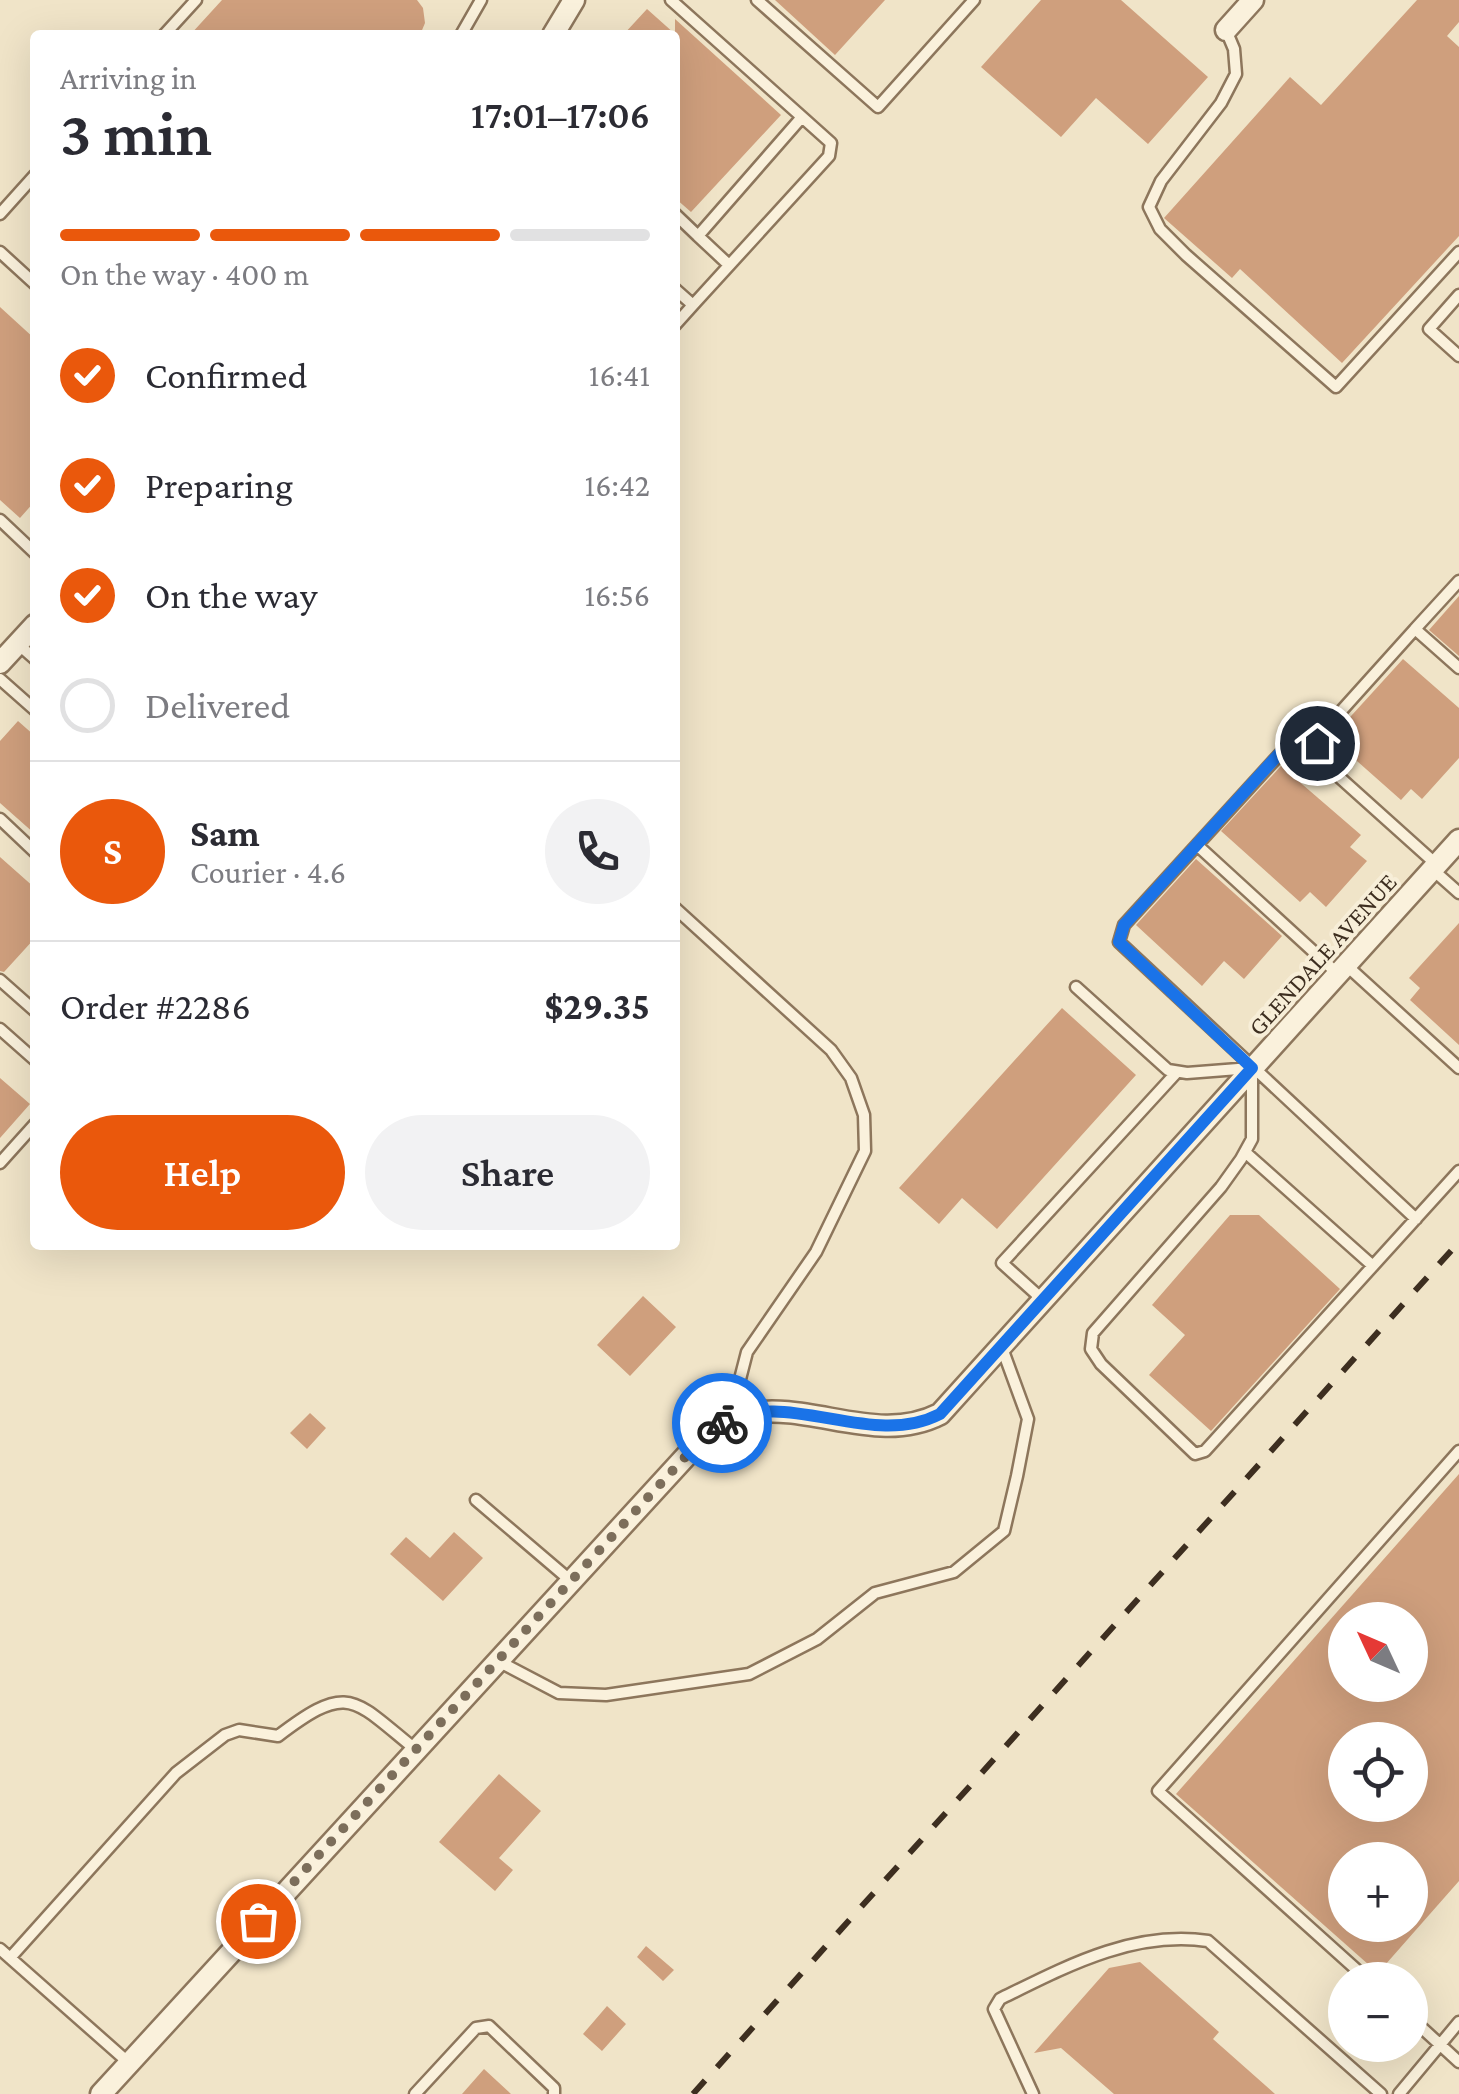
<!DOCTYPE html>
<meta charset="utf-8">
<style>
:root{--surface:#fff;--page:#f2f2f3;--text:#2b2b33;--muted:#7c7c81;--line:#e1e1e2;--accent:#ea580c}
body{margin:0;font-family:"Crimson Pro",serif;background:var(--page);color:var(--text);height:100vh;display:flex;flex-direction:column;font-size:38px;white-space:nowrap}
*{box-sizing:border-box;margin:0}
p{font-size:32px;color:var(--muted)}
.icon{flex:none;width:55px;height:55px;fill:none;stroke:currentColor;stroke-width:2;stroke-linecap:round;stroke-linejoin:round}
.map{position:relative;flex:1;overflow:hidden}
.side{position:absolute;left:30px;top:30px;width:650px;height:1220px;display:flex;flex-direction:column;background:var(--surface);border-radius:10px;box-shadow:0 10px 40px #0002}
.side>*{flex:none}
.needle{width:65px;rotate:314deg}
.tools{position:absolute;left:1328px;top:1602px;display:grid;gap:20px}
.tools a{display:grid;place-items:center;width:100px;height:100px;border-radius:50%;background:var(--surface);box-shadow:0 10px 40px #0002;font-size:50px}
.pin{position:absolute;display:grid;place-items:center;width:85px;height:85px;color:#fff;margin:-42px;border:5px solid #fff;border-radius:50%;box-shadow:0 2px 10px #0007}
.courier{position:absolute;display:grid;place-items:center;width:100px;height:100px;margin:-50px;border:8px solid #1a73e8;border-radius:50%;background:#fff;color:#222;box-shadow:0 2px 12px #0007}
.summary em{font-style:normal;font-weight:600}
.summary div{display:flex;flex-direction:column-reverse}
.summary{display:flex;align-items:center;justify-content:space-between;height:170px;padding:0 30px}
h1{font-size:65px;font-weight:600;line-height:75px}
.bar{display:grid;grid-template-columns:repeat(4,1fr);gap:15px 10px;align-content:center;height:120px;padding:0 30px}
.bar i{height:12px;border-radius:8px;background:var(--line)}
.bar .current{background:var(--accent)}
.bar p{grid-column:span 4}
.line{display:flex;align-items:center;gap:25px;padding:0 30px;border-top:2px solid var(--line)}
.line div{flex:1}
.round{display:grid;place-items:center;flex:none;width:105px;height:105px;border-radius:52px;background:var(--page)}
ol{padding:0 30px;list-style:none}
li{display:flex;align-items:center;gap:30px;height:110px}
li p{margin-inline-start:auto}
li .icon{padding:10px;border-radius:50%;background:var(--accent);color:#fff;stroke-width:4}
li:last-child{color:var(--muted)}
li i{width:55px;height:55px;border:5px solid var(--line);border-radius:50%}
.action{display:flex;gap:20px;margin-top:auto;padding:20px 30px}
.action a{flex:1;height:115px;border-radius:60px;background:var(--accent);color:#fff;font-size:40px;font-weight:600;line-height:115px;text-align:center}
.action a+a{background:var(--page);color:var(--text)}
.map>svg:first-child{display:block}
</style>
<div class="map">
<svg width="1459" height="2094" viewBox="0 0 1459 2094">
<rect width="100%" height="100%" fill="#f0e4c8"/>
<path fill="#cf9f7d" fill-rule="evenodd" d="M222,0H417L423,8L425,23L420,35H190Z
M775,0H885L835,55Z
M1041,0H1121L1208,77L1148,144L1096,98L1061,137L981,67Z
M1417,0H1459V22L1447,36L1459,47V236L1342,363L1240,269L1232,278L1164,218L1290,77L1321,105Z
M647,9L675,34V19L781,115L691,212L675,198V35H623Z
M0,307L35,339V501L20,518L0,500Z
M1459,596V656L1429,630Z
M1403,659L1459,708V758L1422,799L1411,789L1401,800L1331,738Z
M18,721L35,736V834L0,803V741Z
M1281,766L1361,835L1350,847L1367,861L1326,907L1310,892L1300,902L1221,831Z
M0,857L35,888V938L4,972L0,971Z
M1196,859L1282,936L1244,979L1224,961L1202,986L1136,925Z
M1459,923V1045L1410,1000L1420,988L1409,978Z
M1062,1008L1136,1075L997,1229L962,1198L939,1224L899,1188Z
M0,1078L30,1104L0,1138Z
M1230,1215H1259L1340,1289L1211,1431L1149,1375L1185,1335L1152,1305Z
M643,1296L676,1327L630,1376L597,1345Z
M310,1413L326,1428L307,1449L290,1433Z
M1459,1474V1881L1378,1973L1176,1794ZM1345,1620H1410V1685H1345ZM1345,1740H1410V1805H1345ZM1345,1860H1410V1925H1345Z
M454,1532L483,1558L443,1601L390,1554L406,1537L430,1558Z
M499,1774L541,1811L499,1858L513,1870L495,1891L439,1842Z
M646,1946L674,1970L663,1981L637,1957Z
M1140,1962L1219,2032L1213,2039L1275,2094H1114L1061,2048L1034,2053L1109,1968Z
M607,2006L626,2024L602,2051L583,2034Z
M484,2069L511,2094H462Z"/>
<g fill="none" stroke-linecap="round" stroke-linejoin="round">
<g stroke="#8d765c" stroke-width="15">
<path id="service" d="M671,0L802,117L698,236L675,214
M757,0L878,107L974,0
M1226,30L1234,49L1236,74L1221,103L1161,181L1149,207L1160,229L1186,255L1336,387L1459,252
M164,35L196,0
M461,35L481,0
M0,214L35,175
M698,236L729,265
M0,252L35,284
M675,289L693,305L675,325
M1459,295L1429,329L1459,356
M693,305L829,156L831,143L802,117
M0,520L35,553
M1459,581L1415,629L1459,668
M1415,629L1325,729L1317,743L1318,758L1436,864
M18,644L35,659
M0,679L35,710
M1317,743L1301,740L1289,744L1124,925L1119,942L1416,1219
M0,819L35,852
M1197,845L1338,974
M1432,869L1459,893
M675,908L831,1050L851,1078L864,1115L865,1151L816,1252L747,1352L730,1418
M1346,965L1459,1068
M0,980L35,1011
M1076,987L1168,1070L1187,1073L1251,1068
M0,1029L35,1060
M1252,1074V1139L1241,1159L1221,1187L1093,1333L1091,1349L1101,1364L1195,1454L1205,1451L1459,1171
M1245,1152L1373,1266
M0,1163L35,1124
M1043,1300L1002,1263L1177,1072
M476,1500L571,1581
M498,1661L559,1693L606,1695L749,1674L817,1639L875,1593L954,1572L1004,1531L1017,1476L1028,1419L1002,1348
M0,1949L129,2063
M10,1958L176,1773L225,1735L239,1730L278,1736C349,1682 352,1698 415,1749
M1368,1980L1158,1791L1459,1451
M1410,2017L1459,2062
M415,2094L476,2028L489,2026L554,2088V2094
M1033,2094L994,2009L1000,1999C1065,1967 1133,1930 1208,1941L1381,2094
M1399,2094L1459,2022"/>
</g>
<g stroke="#8d765c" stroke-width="25">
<path id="minor" d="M1226,30L1253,0
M553,35L574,0
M0,663L35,625
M101,2094L710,1430C721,1424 733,1417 746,1414C811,1401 877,1446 940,1414L1459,840"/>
</g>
<use href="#service" stroke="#faf1dc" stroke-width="10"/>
<use href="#minor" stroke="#faf1dc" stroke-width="20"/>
<path stroke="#3d2e20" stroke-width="6" stroke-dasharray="18 18" stroke-linecap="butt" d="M693,2094L1459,1242"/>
</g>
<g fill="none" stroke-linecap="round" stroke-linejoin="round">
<path stroke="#7c6e5b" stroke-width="10" stroke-dasharray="0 18" d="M258,1921L710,1430L722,1423"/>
<path stroke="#1a73e8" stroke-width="12" d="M722,1423C788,1387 870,1450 940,1414L1252,1068L1119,942L1124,925L1288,744L1302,740L1317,743"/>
</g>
<g text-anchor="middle" stroke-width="8" stroke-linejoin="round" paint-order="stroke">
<g font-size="25" fill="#3d2e20" stroke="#f7eed8">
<text transform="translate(1322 954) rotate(-48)" y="9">GLENDALE AVENUE</text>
</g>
</g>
</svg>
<div class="tools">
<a><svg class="needle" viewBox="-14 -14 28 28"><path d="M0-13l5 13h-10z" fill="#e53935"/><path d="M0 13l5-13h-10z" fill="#7c7c81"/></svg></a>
<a><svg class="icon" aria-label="locate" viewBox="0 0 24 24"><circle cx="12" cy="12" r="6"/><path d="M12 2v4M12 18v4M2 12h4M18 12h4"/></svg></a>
<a>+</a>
<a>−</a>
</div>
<div class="pin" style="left:258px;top:1921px;background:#ea580c"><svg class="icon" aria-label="bag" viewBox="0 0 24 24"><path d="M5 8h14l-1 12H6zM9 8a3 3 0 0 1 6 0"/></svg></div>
<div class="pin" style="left:1317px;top:743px;background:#1f2937"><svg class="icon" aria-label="home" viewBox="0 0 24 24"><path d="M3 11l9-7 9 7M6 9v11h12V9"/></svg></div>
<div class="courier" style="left:722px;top:1423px"><svg class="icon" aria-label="bike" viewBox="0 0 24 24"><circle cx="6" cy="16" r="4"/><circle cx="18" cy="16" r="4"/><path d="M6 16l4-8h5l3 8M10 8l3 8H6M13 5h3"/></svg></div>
<section class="side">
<div class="summary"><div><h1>3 min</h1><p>Arriving in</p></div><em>17:01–17:06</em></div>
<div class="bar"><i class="current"></i><i class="current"></i><i class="current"></i><i></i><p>On the way · 400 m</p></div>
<ol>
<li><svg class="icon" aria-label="check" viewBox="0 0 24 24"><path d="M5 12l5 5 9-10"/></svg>Confirmed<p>16:41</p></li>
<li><svg class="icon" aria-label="check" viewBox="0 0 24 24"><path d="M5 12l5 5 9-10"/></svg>Preparing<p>16:42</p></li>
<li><svg class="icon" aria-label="check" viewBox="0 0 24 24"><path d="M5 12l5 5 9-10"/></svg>On the way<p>16:56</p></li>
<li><i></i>Delivered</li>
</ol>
<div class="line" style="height:180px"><b class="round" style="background:var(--accent);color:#fff">S</b><div><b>Sam</b><p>Courier · 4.6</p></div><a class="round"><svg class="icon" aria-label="phone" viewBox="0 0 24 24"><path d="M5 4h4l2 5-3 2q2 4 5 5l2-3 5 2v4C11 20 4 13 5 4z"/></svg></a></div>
<div class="line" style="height:130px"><div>Order #2286</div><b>$29.35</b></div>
<div class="action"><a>Help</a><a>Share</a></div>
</section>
</div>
